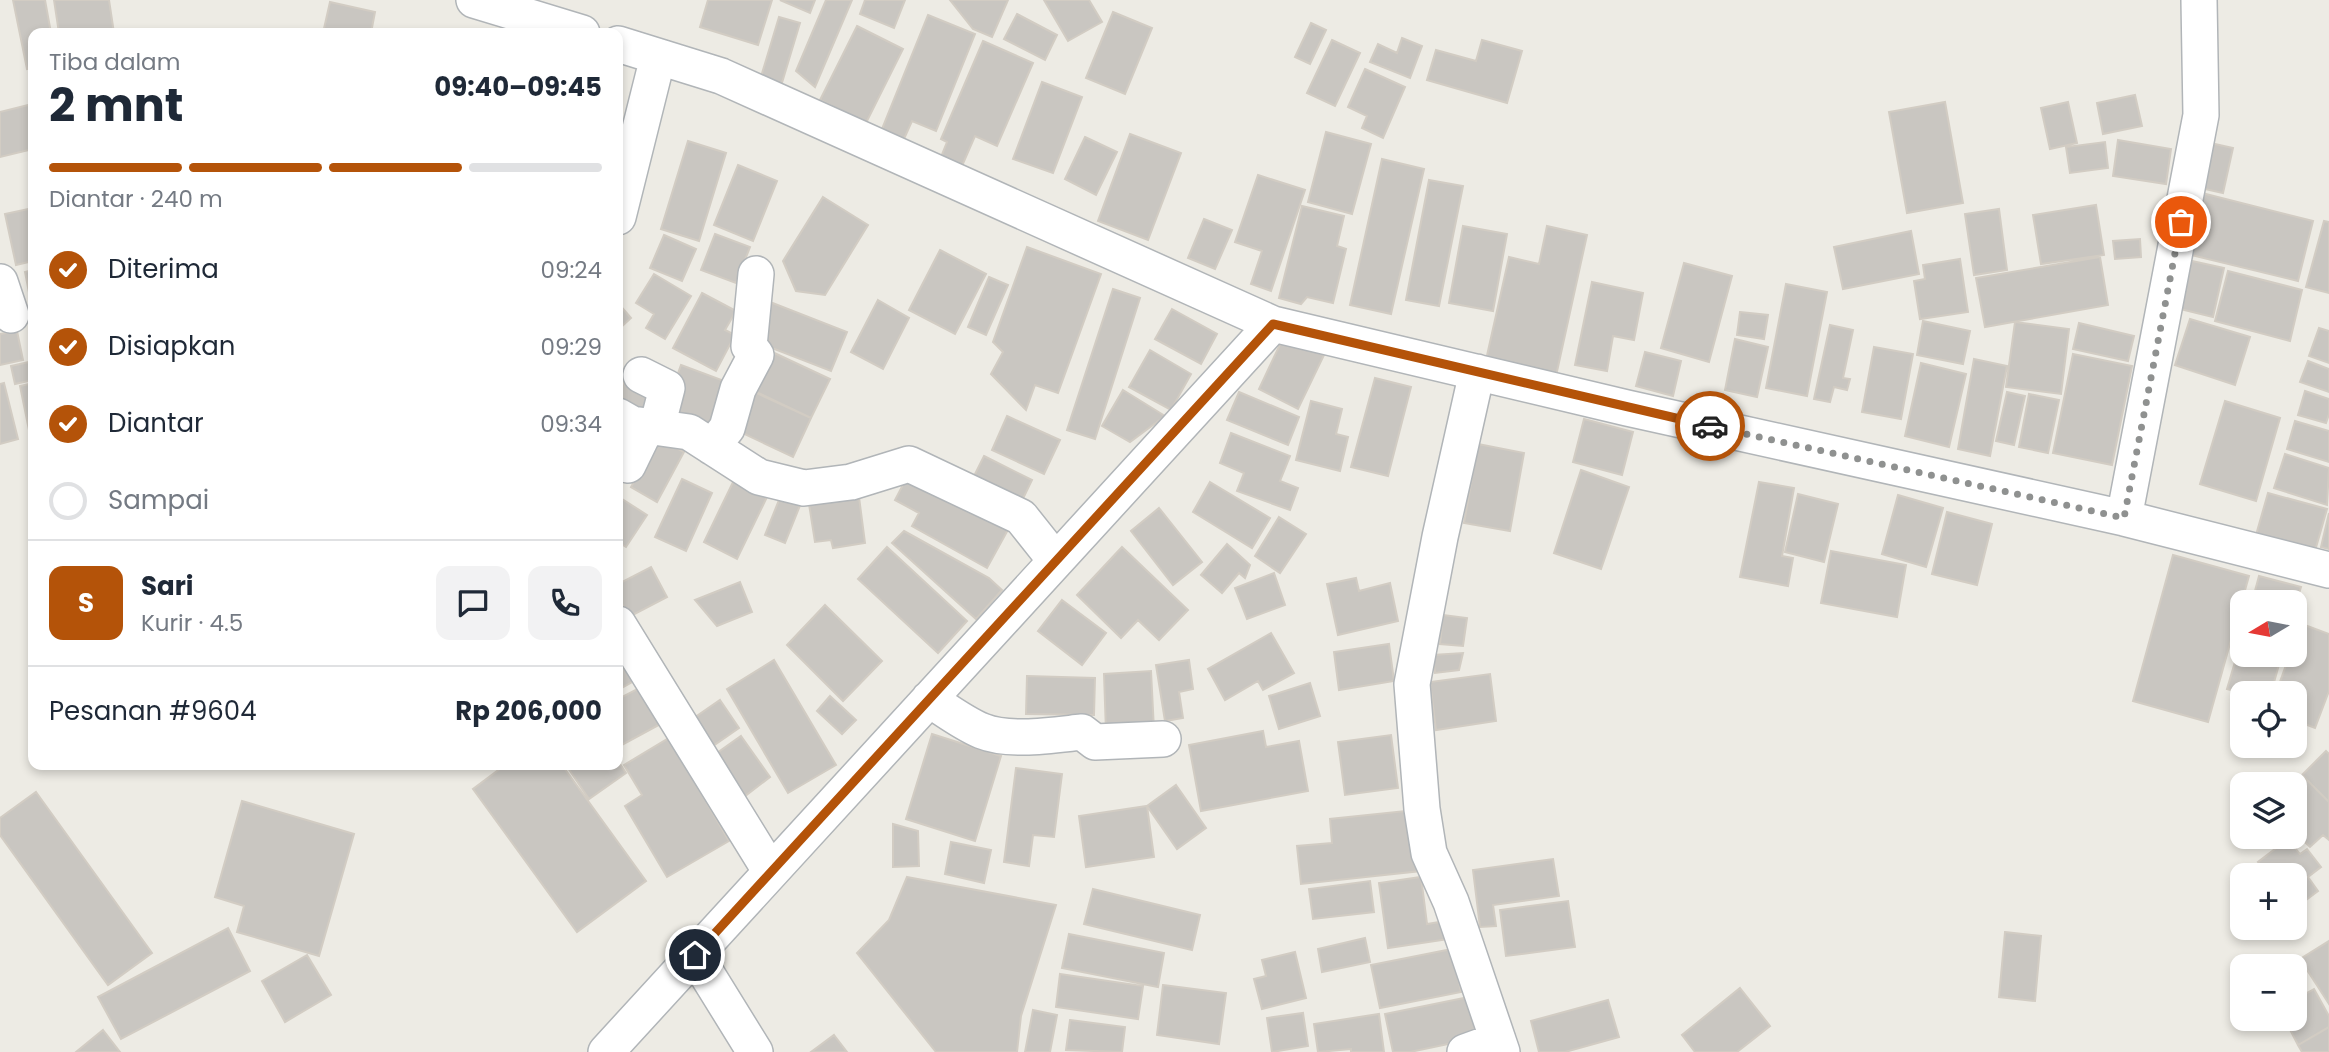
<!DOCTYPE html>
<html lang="id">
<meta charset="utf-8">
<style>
:root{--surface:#fff;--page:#f2f2f3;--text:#1f2937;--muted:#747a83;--line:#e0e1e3;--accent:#b45309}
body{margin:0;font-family:Poppins,sans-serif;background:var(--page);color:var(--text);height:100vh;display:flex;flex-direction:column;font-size:26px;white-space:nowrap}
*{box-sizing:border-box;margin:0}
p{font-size:23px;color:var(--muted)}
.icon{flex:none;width:38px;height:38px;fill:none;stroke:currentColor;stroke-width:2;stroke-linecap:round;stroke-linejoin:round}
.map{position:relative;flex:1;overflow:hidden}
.drawer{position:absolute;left:28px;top:28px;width:595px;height:742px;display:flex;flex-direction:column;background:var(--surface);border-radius:14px;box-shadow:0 4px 10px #0003}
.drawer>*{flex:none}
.needle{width:46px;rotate:260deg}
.buttons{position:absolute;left:2230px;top:590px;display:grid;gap:14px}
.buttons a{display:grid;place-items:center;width:77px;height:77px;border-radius:14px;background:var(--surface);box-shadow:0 4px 10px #0003;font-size:35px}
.pin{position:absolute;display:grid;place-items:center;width:60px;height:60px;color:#fff;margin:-30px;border:4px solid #fff;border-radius:50%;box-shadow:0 2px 7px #0007}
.courier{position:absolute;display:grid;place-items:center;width:70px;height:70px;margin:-35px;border:5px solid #b45309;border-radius:50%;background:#fff;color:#222;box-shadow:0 2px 9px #0007}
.headline em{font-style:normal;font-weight:700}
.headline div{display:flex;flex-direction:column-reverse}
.headline{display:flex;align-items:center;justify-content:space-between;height:119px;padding:0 21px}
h1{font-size:46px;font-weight:700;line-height:52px}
.bar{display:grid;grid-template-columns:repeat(4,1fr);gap:10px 7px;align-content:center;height:84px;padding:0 21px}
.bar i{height:9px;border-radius:5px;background:var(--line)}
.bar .selected{background:var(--accent)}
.bar p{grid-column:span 4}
.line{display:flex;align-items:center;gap:18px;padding:0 21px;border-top:2px solid var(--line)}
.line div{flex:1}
.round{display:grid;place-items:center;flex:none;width:74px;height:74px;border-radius:14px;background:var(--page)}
ol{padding:0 21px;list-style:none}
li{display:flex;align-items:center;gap:21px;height:77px}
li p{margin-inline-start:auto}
li .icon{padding:7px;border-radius:50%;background:var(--accent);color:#fff;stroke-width:4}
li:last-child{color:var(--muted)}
li i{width:38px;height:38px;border:4px solid var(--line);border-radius:50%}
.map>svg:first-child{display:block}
</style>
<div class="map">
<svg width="2329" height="1052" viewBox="0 0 2329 1052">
<rect width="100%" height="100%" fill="#edebe4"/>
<path fill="#c9c6c1" stroke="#d2ccc3" stroke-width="2" d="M13,0H45L51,33H33V68L27,69Z
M54,0H109L114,33H59Z
M708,0H772L758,45L700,27Z
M780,0H815L810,13Z
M826,0H852L815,87L796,71Z
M865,0H905L894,28L860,14Z
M950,0H1008L992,37L973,29Z
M1044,0H1089L1102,22L1068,41Z
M330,2L375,12L371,33H323Z
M1113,12L1152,28L1125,94L1086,78Z
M1017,14L1057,35L1045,60L1004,39Z
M928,15L975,34L936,131L912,121L904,139L882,129Z
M779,17L800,23L781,86L760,80Z
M1311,23L1326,30L1310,64L1295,57Z
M857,26L903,49L866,123L820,100Z
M1402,38L1422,46L1410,78L1370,62L1378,44L1397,53Z
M1332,40L1360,53L1335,106L1307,93Z
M1482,40L1522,51L1507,103L1427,80L1436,50L1476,61Z
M983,41L1033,63L997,146L975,136L962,166L941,157L947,142L941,139Z
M1365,69L1405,87L1383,138L1362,128L1367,116L1348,107Z
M1042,82L1082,97L1053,173L1013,159Z
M2135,95L2142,126L2103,134L2097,103Z
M1945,102L1963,203L1907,213L1889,112Z
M2068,102L2077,143L2050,149L2041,108Z
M32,104L33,149L0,157V112Z
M1326,132L1371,144L1352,214L1308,202Z
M1130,134L1181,153L1148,240L1098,221Z
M1085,137L1117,152L1096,195L1065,179Z
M2118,140L2171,149L2166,184L2113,176Z
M688,141L726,153L699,241L661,229Z
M2105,142L2108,168L2070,173L2066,147Z
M2206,142L2233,148L2223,193L2196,187Z
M1382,159L1424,169L1391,314L1350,305Z
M738,165L777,181L753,241L714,225Z
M1258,175L1305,190L1271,291L1251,284L1262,251L1235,242Z
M1429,180L1463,186L1439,306L1406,300Z
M2198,192L2313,221L2298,281L2183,253Z
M823,197L868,225L825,295L796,291L783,261Z
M2096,205L2104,255L2041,264L2033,215Z
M1302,206L1344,216L1337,246L1346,249L1333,303L1307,297L1301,304L1279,298Z
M33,208V261L16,265L5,214Z
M1999,209L2007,270L1974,275L1965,214Z
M1204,219L1232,230L1215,269L1188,258Z
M2324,221L2329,222V293L2306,287Z
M1463,226L1507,234L1493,311L1449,303Z
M1547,226L1587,235L1556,376L1486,360L1509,257L1539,264Z
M1911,231L1919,274L1843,289L1834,247Z
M715,234L750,247L736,283L701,270Z
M664,235L696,249L682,281L650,268Z
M2140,239L2141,257L2115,259L2113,241Z
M1027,247L1101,274L1058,393L1035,385L1026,410L991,374L1003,352L993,342Z
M940,250L986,274L955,334L909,310Z
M2100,257L2108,305L1985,327L1976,278Z
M1960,259L1968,312L1920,319L1914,281L1925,279L1923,265Z
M2183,259L2224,268L2213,317L2172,307Z
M1684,263L1732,276L1709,362L1661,348Z
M33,270V313L25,272Z
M2228,271L2302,290L2290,341L2215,321Z
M654,274L691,296L665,339L646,328L654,314L636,303Z
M989,277L1008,285L986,335L968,327Z
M1592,282L1643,293L1634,340L1613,336L1607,371L1575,365Z
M1786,284L1827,292L1807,396L1766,388Z
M1113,289L1140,298L1095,439L1067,430Z
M702,293L736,311L725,330L735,335L716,371L673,348Z
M878,300L909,318L883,369L851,352Z
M770,302L847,332L831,371L754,341Z
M618,303L631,318L618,330Z
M1172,309L1217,334L1201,364L1155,339Z
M1740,312L1768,315L1764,339L1737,335Z
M2190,319L2250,337L2235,385L2175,365Z
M1923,321L1970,331L1963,364L1917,355Z
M2015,322L2069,329L2061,394L2006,387Z
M2079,323L2134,336L2128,361L2073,349Z
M1830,325L1853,330L1843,378L1850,379L1847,390L1834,387L1830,402L1814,399Z
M2319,328L2329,331V363L2309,356Z
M17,331L23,360L0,365V334Z
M1284,336L1324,355L1298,409L1259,389Z
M1735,339L1768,347L1757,397L1725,390Z
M1874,347L1913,354L1901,419L1862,412Z
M768,350L830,379L811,418L750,389Z
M1150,350L1191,374L1171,410L1129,387Z
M1645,352L1681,361L1673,396L1636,386Z
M2073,354L2132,366L2112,465L2053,453Z
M1974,359L2007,366L1990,456L1958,449Z
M33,361V380L15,384L11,366Z
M2308,361L2329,369V392L2300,382Z
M1921,363L1966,374L1949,447L1905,436Z
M681,365L727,382L710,429L664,412Z
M630,373L657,391L637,420L618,406V391Z
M1375,378L1411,387L1388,476L1351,467Z
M4,383L18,439L0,444V384Z
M33,383V429L29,430L20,386Z
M1123,390L1165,416L1130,442L1102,426Z
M752,391L811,418L793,457L734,429Z
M2305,391L2329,399V414L2326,423L2298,415Z
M1239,392L1299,417L1288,445L1227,420Z
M2007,392L2025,396L2014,445L1996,441Z
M2029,394L2059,400L2048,453L2019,447Z
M1311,401L1342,409L1336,434L1348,437L1340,471L1296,460Z
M2225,401L2280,418L2256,501L2200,484Z
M1007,416L1060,440L1044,474L992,450Z
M1584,419L1633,432L1622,475L1573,462Z
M2295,421L2329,431V462L2287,449Z
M1231,433L1290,456L1280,481L1298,488L1290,510L1237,491L1244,473L1220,463Z
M658,438L684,452L657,502L631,487Z
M1478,444L1524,453L1510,531L1464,523Z
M2285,454L2329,468L2327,505L2274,488Z
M984,456L1032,480L1019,507L971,482Z
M1581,470L1629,487L1601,569L1554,553Z
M909,473L1009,528L987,568L912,526L919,513L895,500Z
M682,479L712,493L686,551L655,537Z
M734,480L767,497L737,559L704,542Z
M1210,482L1270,518L1252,548L1193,512Z
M1759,482L1794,488L1782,556L1793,558L1788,586L1740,577Z
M2268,493L2327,509L2315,551L2256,535Z
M1798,494L1838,504L1824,562L1785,552Z
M781,495L801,503L785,543L765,535Z
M1898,495L1943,508L1926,567L1882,554Z
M619,497L647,515L626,547L618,542Z
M859,497L865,543L833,548L831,540L815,542L809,504Z
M1159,508L1202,562L1173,585L1131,531Z
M1947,512L1992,524L1977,585L1932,574Z
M2329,513V549L2321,547Z
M1279,517L1306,534L1280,573L1255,556Z
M904,531L989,578L1002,590L976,619L892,543Z
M1227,544L1250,565L1245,578L1239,573L1222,593L1201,575Z
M887,547L967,621L938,653L858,579Z
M1122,547L1188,610L1159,640L1138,620L1121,638L1077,595Z
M1831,551L1906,565L1897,617L1821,603Z
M2173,555L2249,576L2208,722L2133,701Z
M651,567L667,597L629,617L618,596V584Z
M1274,573L1285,605L1247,619L1235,588Z
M2259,576L2301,587L2294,609V602H2252Z
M1356,578L1359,591L1390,583L1398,621L1338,635L1327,584Z
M740,582L752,612L717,626L695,600Z
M1062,600L1106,633L1082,665L1038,631Z
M825,605L882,661L843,701L787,645Z
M1443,615L1467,618L1463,646L1440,644Z
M2302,624L2329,634V691L2315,728L2294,720V693H2276L2290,654H2294V644Z
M1271,633L1294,673L1263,690L1258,681L1225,700L1208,669Z
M2242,638V654H2282L2271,693H2242L2227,689Z
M1389,644L1394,681L1339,690L1334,652Z
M1463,653L1459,670L1435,673L1433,655Z
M618,654L641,677L618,690Z
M774,660L836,765L788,793L727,689Z
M1189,660L1193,689L1179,692L1183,718L1165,721L1156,665Z
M1151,671L1154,730L1106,732L1104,674Z
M1490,674L1496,721L1436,730L1430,682Z
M1027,676L1095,678L1094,715L1026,714Z
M1310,683L1320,716L1279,729L1269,696Z
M647,684L666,721L618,747V699Z
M830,696L856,720L842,734L817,711Z
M720,700L739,728L710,748L691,720Z
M1263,731L1266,747L1299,741L1308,791L1201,811L1189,745Z
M932,734L1001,756L975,841L906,819Z
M1391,735L1398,788L1345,795L1338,742Z
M741,736L770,777L740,800L710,758Z
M669,738L729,841L667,877L625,806L642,795L624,765Z
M2326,751L2329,754V802L2302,775Z
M618,761L626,773L589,799L566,765H618Z
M505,765H562L646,881L577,932L473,789Z
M1016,768L1062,774L1054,837L1033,835L1029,866L1004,862Z
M2302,775L2329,802V840L2323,835L2310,847L2294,832L2293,784Z
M1176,785L1206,828L1177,849L1147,806Z
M36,792L152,953L108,985L0,835V818Z
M242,801L354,834L319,956L237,932L244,906L215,897Z
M1147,806L1154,857L1086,867L1079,816Z
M1415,810L1421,871L1301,884L1297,846L1332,843L1330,819Z
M893,824L918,831L919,866L893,867Z
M2288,839L2300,854L2307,849L2321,867L2308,877L2318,891L2294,909V875H2269L2258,862Z
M951,842L991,850L984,883L945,874Z
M1553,859L1559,896L1493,905L1496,926L1480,927L1473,870Z
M907,877L1056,905L1021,1016L1017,1052H936L857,953L889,920Z
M1421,877L1427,924L1446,921L1449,939L1388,948L1379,883Z
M1370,881L1374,912L1313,919L1309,889Z
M1093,889L1200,915L1192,950L1084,924Z
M1568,901L1575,947L1506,956L1500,910Z
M228,928L250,971L121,1039L98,997Z
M2005,932L2041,936L2035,1001L1999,997Z
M1069,934L1164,953L1158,987L1062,968Z
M1365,938L1370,962L1322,972L1318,949Z
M2329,941V1004L2300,959Z
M1452,949L1461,992L1380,1008L1371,965Z
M1295,952L1306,998L1262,1009L1254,979L1266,976L1262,960Z
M307,955L331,995L285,1022L262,981Z
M1060,974L1143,986L1138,1019L1056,1007Z
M1163,985L1226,993L1219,1044L1157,1035Z
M1740,988L1770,1026L1737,1052H1695L1682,1035Z
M2314,989L2329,1016V1027L2298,1045L2284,1018H2294V1000Z
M1469,997L1477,1038L1410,1052H1393L1385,1014Z
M1608,1000L1619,1037L1565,1052H1539L1531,1021Z
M1033,1010L1057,1015L1050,1052H1025Z
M1303,1013L1308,1046L1272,1052L1267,1018Z
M1379,1014L1384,1052H1351V1049L1318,1052L1314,1024Z
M1070,1020L1125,1027L1122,1052L1066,1050Z
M2329,1027V1052H2302L2298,1045Z
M103,1030L120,1052H76Z
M834,1035L847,1052H811Z"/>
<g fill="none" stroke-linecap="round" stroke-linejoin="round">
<g stroke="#b1b5b8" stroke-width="38">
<path id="street" d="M474,0L582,33
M618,44L721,76L1273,324L1627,408L2124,518L2329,570
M618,217L658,57
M0,282L11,315
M1477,372L1440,537L1412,684L1422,809L1429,853L1451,902L1502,1052
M618,416L632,424L689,432L759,477L804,488L851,482L909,464L1021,517L1056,561
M712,447L727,428L738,389L756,355L749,346L756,274
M628,465L647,426L659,419L667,388L641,375
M2124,518L2201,115L2199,0
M618,624L771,872
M929,699C946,710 963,723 982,731C1009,742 1053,735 1082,732L1095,742L1163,739
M695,955L755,1052
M606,1052L1273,324
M1465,1052L1498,1040"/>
</g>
<use href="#street" stroke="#fff" stroke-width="35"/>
</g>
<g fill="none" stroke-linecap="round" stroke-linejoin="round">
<path stroke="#8f9190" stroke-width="7" stroke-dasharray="0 12.6" d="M1710,426L2124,518L2181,222"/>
<path stroke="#b45309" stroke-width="9" d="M695,955L1273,324L1710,426"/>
</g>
</svg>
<div class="buttons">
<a><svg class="needle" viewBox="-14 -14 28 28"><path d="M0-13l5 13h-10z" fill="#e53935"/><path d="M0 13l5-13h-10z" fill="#747a83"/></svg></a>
<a><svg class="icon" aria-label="locate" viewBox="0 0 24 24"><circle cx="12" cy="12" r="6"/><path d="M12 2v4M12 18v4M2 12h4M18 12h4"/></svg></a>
<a><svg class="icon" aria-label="layers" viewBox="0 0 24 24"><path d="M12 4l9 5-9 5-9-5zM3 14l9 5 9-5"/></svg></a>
<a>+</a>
<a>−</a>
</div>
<div class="pin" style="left:2181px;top:222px;background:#ea580c"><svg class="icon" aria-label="bag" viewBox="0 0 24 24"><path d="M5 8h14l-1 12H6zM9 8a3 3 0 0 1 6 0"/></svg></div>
<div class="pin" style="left:695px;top:955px;background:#1f2937"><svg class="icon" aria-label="home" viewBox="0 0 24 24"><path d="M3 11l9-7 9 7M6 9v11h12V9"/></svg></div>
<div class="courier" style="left:1710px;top:426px"><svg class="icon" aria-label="car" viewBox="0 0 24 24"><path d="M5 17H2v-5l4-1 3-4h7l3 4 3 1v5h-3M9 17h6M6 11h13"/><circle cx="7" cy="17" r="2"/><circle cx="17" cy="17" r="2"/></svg></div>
<section class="drawer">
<div class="headline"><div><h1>2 mnt</h1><p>Tiba dalam</p></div><em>09:40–09:45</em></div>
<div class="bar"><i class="selected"></i><i class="selected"></i><i class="selected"></i><i></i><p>Diantar · 240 m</p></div>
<ol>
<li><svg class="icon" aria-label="check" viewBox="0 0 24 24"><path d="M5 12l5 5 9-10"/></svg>Diterima<p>09:24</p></li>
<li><svg class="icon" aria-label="check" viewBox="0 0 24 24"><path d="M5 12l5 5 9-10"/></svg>Disiapkan<p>09:29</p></li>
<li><svg class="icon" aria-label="check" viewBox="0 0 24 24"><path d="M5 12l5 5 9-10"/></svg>Diantar<p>09:34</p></li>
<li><i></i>Sampai</li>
</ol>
<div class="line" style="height:126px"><b class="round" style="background:var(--accent);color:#fff">S</b><div><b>Sari</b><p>Kurir · 4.5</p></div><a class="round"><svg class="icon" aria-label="chat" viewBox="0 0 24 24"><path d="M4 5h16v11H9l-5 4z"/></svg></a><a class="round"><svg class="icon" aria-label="phone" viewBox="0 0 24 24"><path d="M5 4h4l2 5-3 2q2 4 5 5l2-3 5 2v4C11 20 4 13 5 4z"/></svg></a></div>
<div class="line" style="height:91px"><div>Pesanan #9604</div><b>Rp 206,000</b></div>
</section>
</div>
